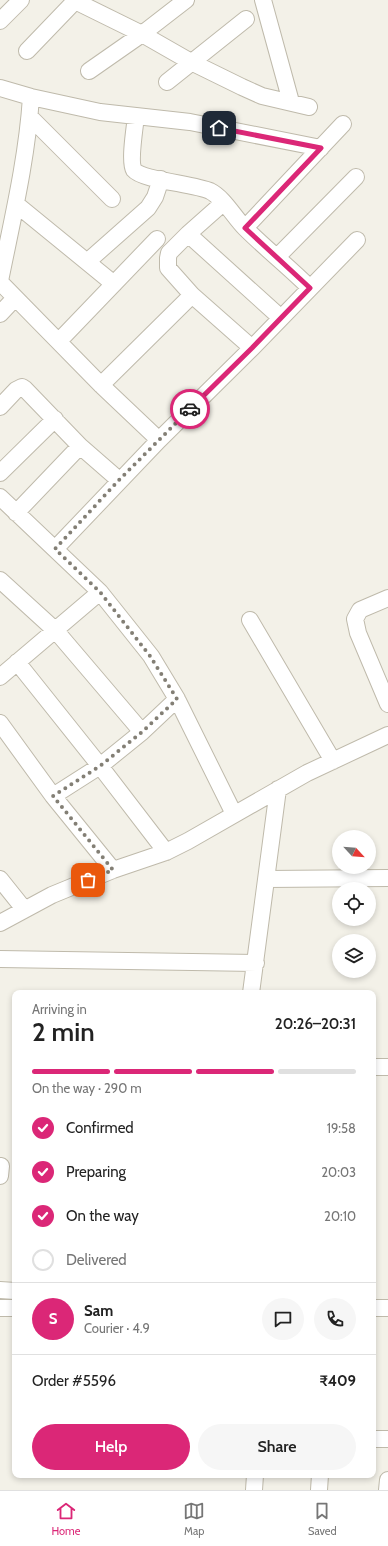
<!DOCTYPE html>
<meta charset="utf-8">
<style>
:root{--surface:#fff;--page:#f6f6f6;--text:#222;--muted:#767676;--line:#e0e0e0;--accent:#db2777}
body{margin:0;font-family:Cabin,sans-serif;background:var(--page);color:var(--text);height:100vh;display:flex;flex-direction:column;font-size:15px;white-space:nowrap}
*{box-sizing:border-box;margin:0}
p{font-size:13px;color:var(--muted)}
.icon{flex:none;width:22px;height:22px;fill:none;stroke:currentColor;stroke-width:2;stroke-linecap:round;stroke-linejoin:round}
.map{position:relative;flex:1;overflow:hidden}
.details{position:absolute;left:12px;top:990px;width:364px;height:488px;display:flex;flex-direction:column;background:var(--surface);border-radius:8px;box-shadow:0 2px 6px #0003}
.details>*{flex:none}
.needle{width:26px;rotate:116deg}
.fabs{position:absolute;left:332px;top:830px;display:grid;gap:8px}
.fabs a{display:grid;place-items:center;width:44px;height:44px;border-radius:50%;background:var(--surface);box-shadow:0 2px 6px #0003;font-size:20px}
.pin{position:absolute;display:grid;place-items:center;width:34px;height:34px;color:#fff;margin:-17px;border-radius:8px;box-shadow:0 2px 6px #0006}
.courier{position:absolute;display:grid;place-items:center;width:40px;height:40px;margin:-20px;border:3px solid #db2777;border-radius:50%;background:#fff;color:#222;box-shadow:0 1px 5px #0007}
.overview em{font-style:normal;font-weight:600}
.overview div{display:flex;flex-direction:column-reverse}
.overview{display:flex;align-items:center;justify-content:space-between;height:68px;padding:0 20px}
h1{font-size:26px;font-weight:600;line-height:30px}
.bar{display:grid;grid-template-columns:repeat(4,1fr);gap:6px 4px;align-content:center;height:48px;padding:0 20px}
.bar i{height:5px;border-radius:3px;background:var(--line)}
.bar .on{background:var(--accent)}
.bar p{grid-column:span 4}
.line{display:flex;align-items:center;gap:10px;padding:0 20px;border-top:1px solid var(--line)}
.line div{flex:1}
.round{display:grid;place-items:center;flex:none;width:42px;height:42px;border-radius:21px;background:var(--page)}
ol{padding:0 20px;list-style:none}
li{display:flex;align-items:center;gap:12px;height:44px}
li p{margin-inline-start:auto}
li .icon{padding:4px;border-radius:50%;background:var(--accent);color:#fff;stroke-width:4}
li:last-child{color:var(--muted)}
li i{width:22px;height:22px;border:2px solid var(--line);border-radius:50%}
.action{display:flex;gap:8px;margin-top:auto;padding:8px 20px}
.action a{flex:1;height:46px;border-radius:24px;background:var(--accent);color:#fff;font-size:16px;font-weight:600;line-height:46px;text-align:center}
.action a+a{background:var(--page);color:var(--text)}
.dock{display:flex;justify-content:space-around;align-items:center;height:56px;border-top:1px solid var(--line);background:var(--surface);font-size:11px;color:var(--muted)}
.dock a{display:grid;justify-items:center;gap:2px}
.dock .on{color:var(--accent)}
.map>svg:first-child{display:block}
</style>
<div class="map">
<svg width="388" height="1490" viewBox="0 0 388 1490">
<rect width="100%" height="100%" fill="#f3f1e8"/>
<g fill="none" stroke-linecap="round" stroke-linejoin="round">
<g stroke="#bfbaab" stroke-width="18">
<path id="minor" d="M73,0L142,34L191,62L242,87L262,96L309,107
M263,0L291,102
M0,21L21,0
M27,51L76,0
M89,71L142,34L186,0
M167,82L246,19
M0,88L31,97L100,112L190,122L321,148
M136,116C135,126 129,162 134,170C142,180 195,184 210,191C224,198 234,217 245,228C266,249 289,267 310,288
M30,117L112,199
M223,203L188,234L169,253L168,258V268L192,295L252,348
M16,204L114,284
M245,228L343,124
M188,234L281,318
M277,257L356,177
M87,262L148,208L155,197L161,179
M0,281C12,221 27,159 31,97
M0,282L101,385L159,440
M0,314L15,298
M59,341L157,239
M101,385L192,295
M0,407L16,390L22,387L25,389L80,446L119,480
M0,473L55,419
M0,497L100,592L151,656L177,699L234,814
M16,513L80,446
M55,549L159,440L252,348L357,240
M0,580L56,631L142,732
M388,598L360,610L355,619L358,633L388,704
M250,620L333,761
M17,662L100,766L166,852
M0,677L100,592
M0,723L53,796L113,870
M53,796L100,766L142,732L177,699
M0,879L24,909
M267,879L388,878
M0,923L52,895L113,870L166,852L188,841L307,773L388,735
M0,959L256,963
M251,993L278,789
M373,1067H388
M0,1176L1,1166
M0,1290L15,1291
M0,1308H15
M373,1308H388
M373,1439H388
M254,1490L255,1475
M319,1490L320,1475
M387,1490L388,1480"/>
</g>
<use href="#minor" stroke="#fff" stroke-width="16"/>
</g>
<g fill="none" stroke-linecap="round" stroke-linejoin="round">
<path stroke="#837f75" stroke-width="4" stroke-dasharray="0 7.2" d="M88,880L113,870L53,796L100,766L142,732L177,699L150,656L100,592L55,549L119,480L190,409"/>
<path stroke="#db2777" stroke-width="5" d="M190,409L252,348L310,288L245,228L321,148L219,128"/>
</g>
</svg>
<div class="fabs">
<a><svg class="needle" viewBox="-14 -14 28 28"><path d="M0-13l5 13h-10z" fill="#e53935"/><path d="M0 13l5-13h-10z" fill="#767676"/></svg></a>
<a><svg class="icon" aria-label="locate" viewBox="0 0 24 24"><circle cx="12" cy="12" r="6"/><path d="M12 2v4M12 18v4M2 12h4M18 12h4"/></svg></a>
<a><svg class="icon" aria-label="layers" viewBox="0 0 24 24"><path d="M12 4l9 5-9 5-9-5zM3 14l9 5 9-5"/></svg></a>
</div>
<div class="pin" style="left:88px;top:880px;background:#ea580c"><svg class="icon" aria-label="bag" viewBox="0 0 24 24"><path d="M5 8h14l-1 12H6zM9 8a3 3 0 0 1 6 0"/></svg></div>
<div class="pin" style="left:219px;top:128px;background:#1f2937"><svg class="icon" aria-label="home" viewBox="0 0 24 24"><path d="M3 11l9-7 9 7M6 9v11h12V9"/></svg></div>
<div class="courier" style="left:190px;top:409px"><svg class="icon" aria-label="car" viewBox="0 0 24 24"><path d="M5 17H2v-5l4-1 3-4h7l3 4 3 1v5h-3M9 17h6M6 11h13"/><circle cx="7" cy="17" r="2"/><circle cx="17" cy="17" r="2"/></svg></div>
<section class="details">
<div class="overview"><div><h1>2 min</h1><p>Arriving in</p></div><em>20:26–20:31</em></div>
<div class="bar"><i class="on"></i><i class="on"></i><i class="on"></i><i></i><p>On the way · 290 m</p></div>
<ol>
<li><svg class="icon" aria-label="check" viewBox="0 0 24 24"><path d="M5 12l5 5 9-10"/></svg>Confirmed<p>19:58</p></li>
<li><svg class="icon" aria-label="check" viewBox="0 0 24 24"><path d="M5 12l5 5 9-10"/></svg>Preparing<p>20:03</p></li>
<li><svg class="icon" aria-label="check" viewBox="0 0 24 24"><path d="M5 12l5 5 9-10"/></svg>On the way<p>20:10</p></li>
<li><i></i>Delivered</li>
</ol>
<div class="line" style="height:72px"><b class="round" style="background:var(--accent);color:#fff">S</b><div><b>Sam</b><p>Courier · 4.9</p></div><a class="round"><svg class="icon" aria-label="chat" viewBox="0 0 24 24"><path d="M4 5h16v11H9l-5 4z"/></svg></a><a class="round"><svg class="icon" aria-label="phone" viewBox="0 0 24 24"><path d="M5 4h4l2 5-3 2q2 4 5 5l2-3 5 2v4C11 20 4 13 5 4z"/></svg></a></div>
<div class="line" style="height:52px"><div>Order #5596</div><b>₹409</b></div>
<div class="action"><a>Help</a><a>Share</a></div>
</section>
</div>
<nav class="dock">
<a class="on"><svg class="icon" aria-label="home" viewBox="0 0 24 24"><path d="M3 11l9-7 9 7M6 9v11h12V9"/></svg>Home</a>
<a><svg class="icon" aria-label="map" viewBox="0 0 24 24"><path d="M3 6l6-2 6 2 6-2v14l-6 2-6-2-6 2zM9 4v14M15 6v14"/></svg>Map</a>
<a><svg class="icon" aria-label="saved" viewBox="0 0 24 24"><path d="M7 4h10v16l-5-4-5 4z"/></svg>Saved</a>
</nav>
